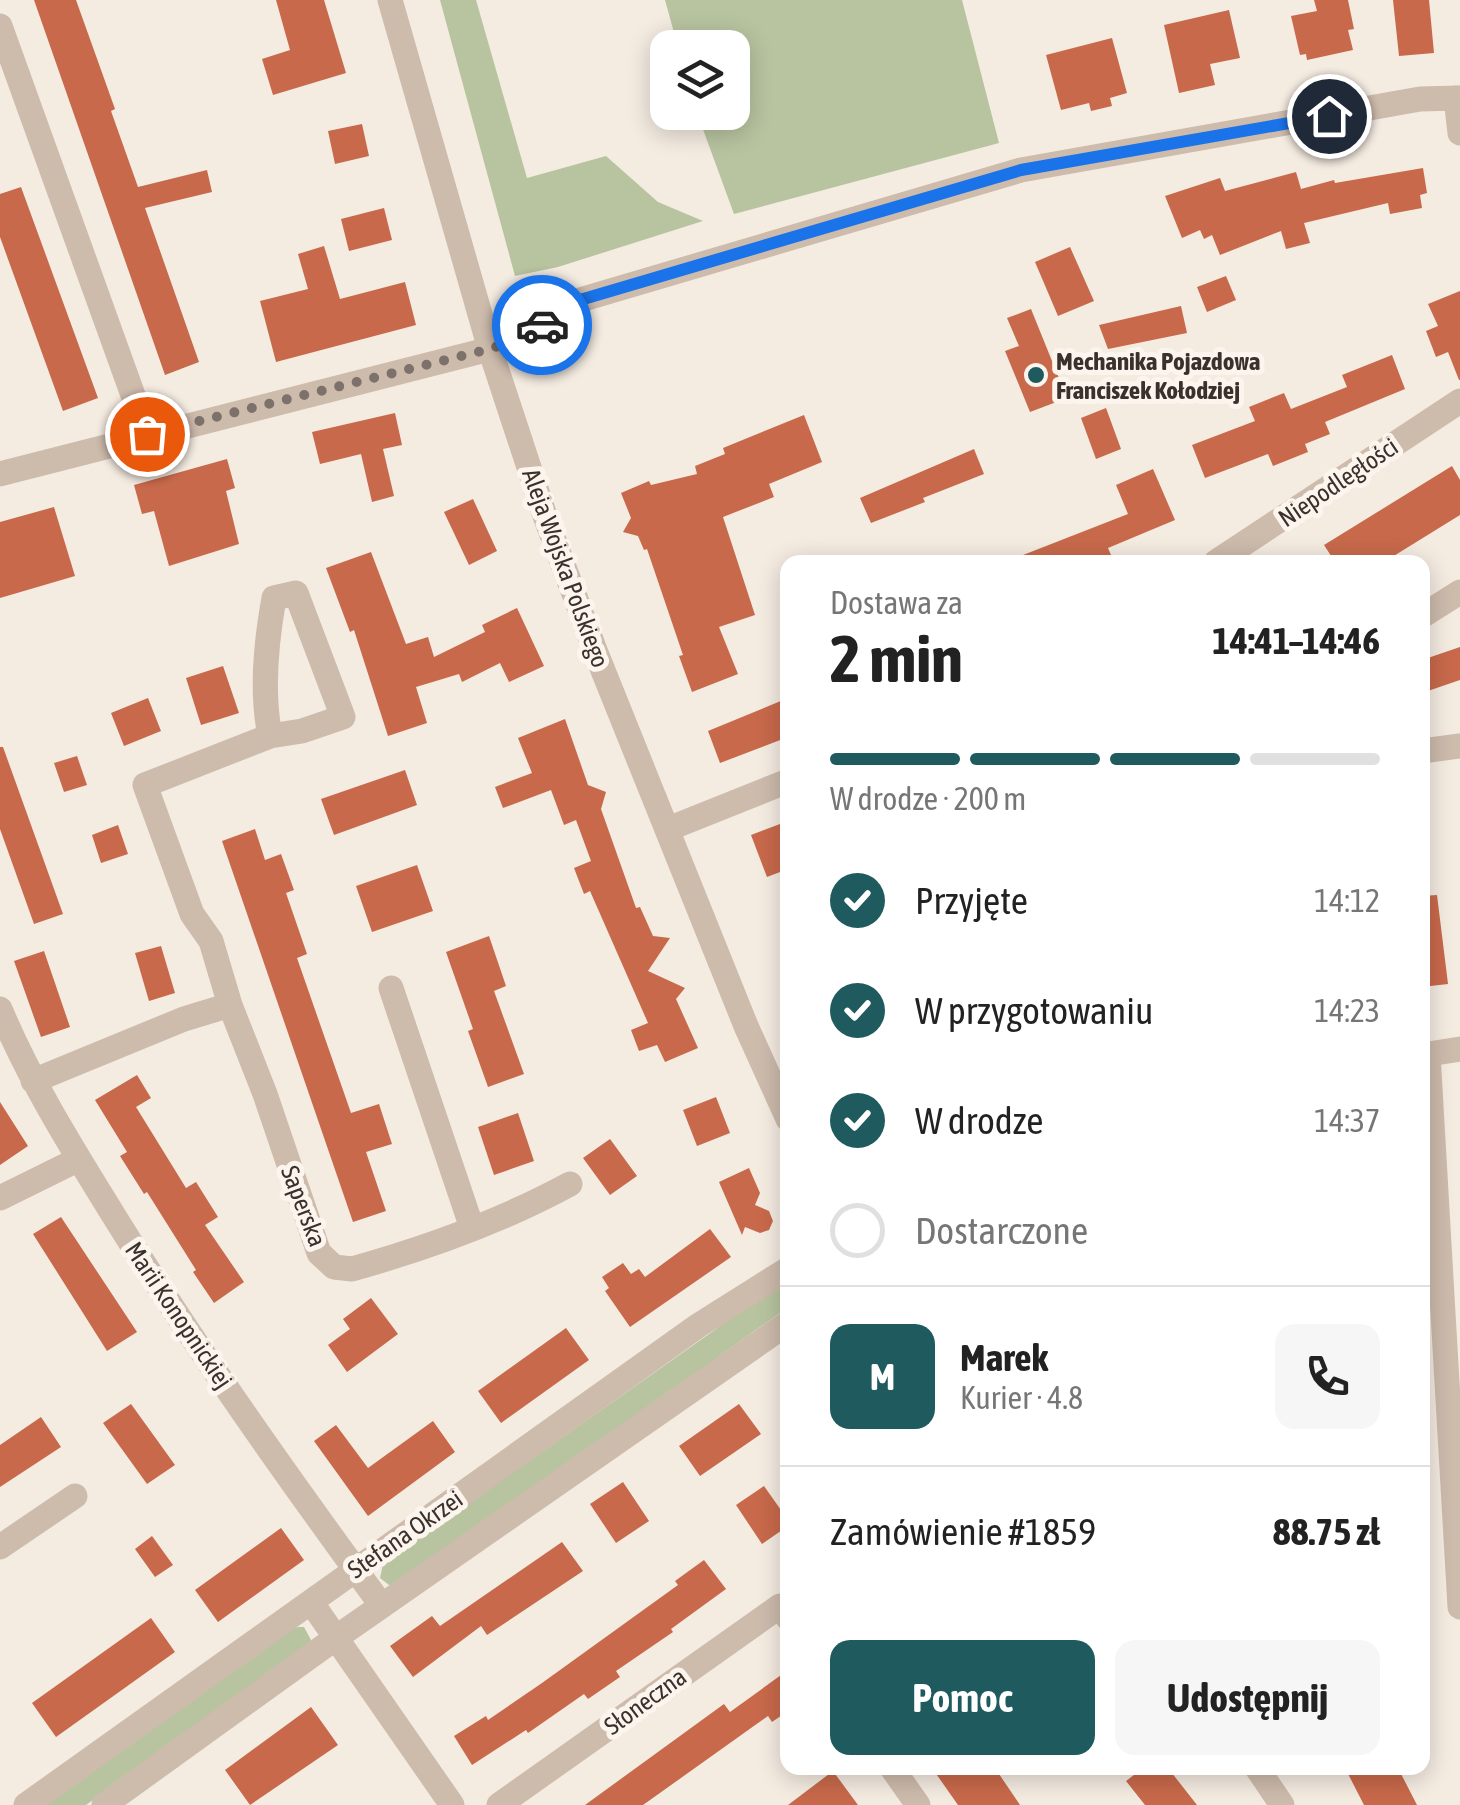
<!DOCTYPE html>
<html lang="pl">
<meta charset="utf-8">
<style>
:root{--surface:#fff;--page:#f6f6f6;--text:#222;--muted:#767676;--line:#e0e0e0;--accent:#1f5a5e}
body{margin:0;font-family:"Asap Condensed",sans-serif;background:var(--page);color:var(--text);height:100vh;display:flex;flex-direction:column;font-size:38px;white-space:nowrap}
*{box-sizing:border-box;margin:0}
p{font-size:32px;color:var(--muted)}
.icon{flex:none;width:55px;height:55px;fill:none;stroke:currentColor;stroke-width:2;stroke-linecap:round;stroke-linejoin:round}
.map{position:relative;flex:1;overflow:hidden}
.side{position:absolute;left:780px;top:555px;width:650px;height:1220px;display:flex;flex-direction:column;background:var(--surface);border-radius:20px;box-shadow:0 5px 25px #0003}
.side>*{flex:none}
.buttons{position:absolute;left:650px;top:30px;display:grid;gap:20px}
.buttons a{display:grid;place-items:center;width:100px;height:100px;border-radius:20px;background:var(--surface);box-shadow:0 5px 25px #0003;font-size:50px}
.pin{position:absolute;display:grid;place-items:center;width:85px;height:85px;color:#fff;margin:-42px;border:5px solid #fff;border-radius:50%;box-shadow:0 2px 10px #0007}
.courier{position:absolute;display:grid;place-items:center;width:100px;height:100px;margin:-50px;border:8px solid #1a73e8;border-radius:50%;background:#fff;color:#222;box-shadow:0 2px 12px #0007}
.headline em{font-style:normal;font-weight:700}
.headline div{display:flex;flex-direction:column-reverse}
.headline{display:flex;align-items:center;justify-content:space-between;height:170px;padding:0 50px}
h1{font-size:65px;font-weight:700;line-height:75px}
.bar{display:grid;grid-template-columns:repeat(4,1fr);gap:15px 10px;align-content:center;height:120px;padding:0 50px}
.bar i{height:12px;border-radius:8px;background:var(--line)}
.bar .on{background:var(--accent)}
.bar p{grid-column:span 4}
.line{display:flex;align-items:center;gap:25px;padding:0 50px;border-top:2px solid var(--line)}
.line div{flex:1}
.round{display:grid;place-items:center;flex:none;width:105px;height:105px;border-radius:20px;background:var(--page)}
ol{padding:0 50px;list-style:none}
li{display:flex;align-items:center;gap:30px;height:110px}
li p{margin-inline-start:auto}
li .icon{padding:10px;border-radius:50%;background:var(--accent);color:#fff;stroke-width:4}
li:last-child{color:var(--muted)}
li i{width:55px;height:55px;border:5px solid var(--line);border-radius:50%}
.button{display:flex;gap:20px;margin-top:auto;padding:20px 50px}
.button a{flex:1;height:115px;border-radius:20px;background:var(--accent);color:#fff;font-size:40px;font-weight:700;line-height:115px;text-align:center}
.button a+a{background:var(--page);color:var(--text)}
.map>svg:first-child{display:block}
</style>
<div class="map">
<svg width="1460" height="1805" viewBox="0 0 1460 1805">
<rect width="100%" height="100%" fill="#f4ebe1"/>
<path fill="#b8c4a0" d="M440,0H476L527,178L606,156L658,202L703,221L558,267L515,276Z
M665,0H962L999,143L734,214L697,113L732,112V48L678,47Z
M787,1279V1308L400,1583L389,1585L380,1578L383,1564Z
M298,1627H304L311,1640L304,1651L86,1805H42L287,1630Z"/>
<path fill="#c8694b" d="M34,0H76L115,109L111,111L138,187L207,170L212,192L145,208L199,362L165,375Z
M276,0H324L346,73L273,95L262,59L290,50Z
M1314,0H1348L1354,29L1348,30L1353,50L1307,60L1306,54L1300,55L1291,16L1317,11Z
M1393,0H1429L1434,53L1399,56Z
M1229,10L1240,58L1210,64L1215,85L1179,93L1164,25Z
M1112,38L1127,93L1110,98L1112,106L1091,111L1089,103L1061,110L1046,55Z
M362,124L369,156L335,164L328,131Z
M1423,168L1427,193L1420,195L1422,208L1390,214L1388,203L1304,223L1310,243L1286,249L1281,231L1220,255L1212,235L1204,239L1200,230L1182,238L1165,196L1220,178L1225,191L1296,172L1301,189L1334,180L1335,183Z
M21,187L98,398L63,411L0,237V194Z
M384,208L392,240L349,251L341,219Z
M324,246L340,299L405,282L416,325L276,362L260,301L308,289L298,254Z
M1070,247L1094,301L1058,316L1035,262Z
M1226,276L1236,300L1207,312L1197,287Z
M1460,291V380H1459L1448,352L1436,357L1426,331L1438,326L1428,304Z
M1181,306L1187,333L1108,349L1099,325Z
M1031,309L1067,398L1030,412L1005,351L1019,346L1007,318Z
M1392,355L1405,389L1325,422L1330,434L1305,444L1308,452L1273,466L1268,454L1205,478L1192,445L1255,421L1249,407L1284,393L1291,409L1347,387L1342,375Z
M1106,408L1121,449L1096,459L1081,418Z
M395,413L402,445L383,449L394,496L372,502L361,454L320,464L312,432Z
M804,415L822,462L769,484L774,497L723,517L755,615L719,627L738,674L692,692L679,656L683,655L647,549L644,550L638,536L623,532L631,518L621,493L649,481L651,485L697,474L695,466L725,454L723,448Z
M974,449L984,474L923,498L925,502L871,523L860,498Z
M227,459L235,488L226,491L239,544L169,566L154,511L142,514L134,485Z
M1452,466L1460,480V515L1384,562H1335L1324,545Z
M1153,469L1175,520L1108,548L1114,562H1005L1128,514L1116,485Z
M473,499L497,551L469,565L444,512Z
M54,507L75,576L0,598V522Z
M371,552L406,644L428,637L434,657L485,632L482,625L517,608L544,666L509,682L500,663L462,682L459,674L416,687L427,723L388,736L354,630L350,632L326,568Z
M1460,647V680L1422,693V660Z
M223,666L239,713L201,725L186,678Z
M148,698L161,731L124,746L111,713Z
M788,698V737L720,763L708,731Z
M565,719L588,785L606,792L601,809L636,908L640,907L653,936L670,938L648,971L685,988L676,999L698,1048L665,1062L657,1045L639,1051L631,1030L648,1023L590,891L584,894L574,868L591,861L576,820L564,825L551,790L503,808L495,787L532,773L518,738Z
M0,747H3L63,914L34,924L0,829Z
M77,756L87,785L64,792L54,763Z
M405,770L417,805L334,835L321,799Z
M788,821V869L767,877L751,835Z
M118,825L128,854L101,863L92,835Z
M255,829L265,860L281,854L294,890L286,893L307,954L297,958L351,1113L379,1104L392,1144L366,1152L386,1211L353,1222L222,841Z
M417,865L433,911L372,932L356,886Z
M1437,895L1448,984L1422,987V896Z
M489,936L506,986L494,991L524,1074L488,1087L468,1031L473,1029L446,952Z
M161,946L175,993L149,1001L135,953Z
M44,951L70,1027L41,1037L14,961Z
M137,1075L151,1098L136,1107L186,1188L196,1182L218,1217L205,1225L244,1282L214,1303L193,1272L196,1270L147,1192L144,1194L120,1156L127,1152L95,1100Z
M716,1097L730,1133L697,1146L683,1110Z
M0,1102L28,1146L0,1165Z
M518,1113L534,1161L494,1175L478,1127Z
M610,1139L637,1176L610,1195L583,1158Z
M749,1168L760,1193L755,1205L769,1211L773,1221L769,1230L760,1233L745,1227L742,1235L719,1182Z
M61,1217L137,1332L107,1351L33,1234Z
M710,1229L731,1257L630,1327L605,1291L609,1288L602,1277L623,1263L631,1274L639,1269L645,1277Z
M371,1298L398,1334L347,1372L328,1345L350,1329L343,1319Z
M566,1328L589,1360L501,1423L478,1391Z
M131,1404L175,1465L147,1484L103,1423Z
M739,1404L761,1434L700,1476L679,1446Z
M41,1417L61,1447L0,1487V1445Z
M433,1421L455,1452L368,1516L314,1441L336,1425L368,1468Z
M623,1482L649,1521L616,1543L590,1504Z
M764,1486L788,1520V1526L762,1544L736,1505Z
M281,1528L304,1560L218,1622L195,1590Z
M152,1536L173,1565L155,1577L135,1549Z
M562,1542L583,1571L487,1635L481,1626L413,1677L390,1646L432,1616L440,1626Z
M704,1560L726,1589L671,1629L673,1632L616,1671L620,1677L588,1699L584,1694L528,1733L526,1730L472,1765L454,1736L486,1716L488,1720L542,1683L678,1585L675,1581Z
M151,1618L175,1652L56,1737L32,1703Z
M788,1670V1711L772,1722L768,1716L643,1805H585L724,1704L730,1712Z
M311,1707L338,1745L250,1805L225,1770Z
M932,1768H995L1020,1805H958Z
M1143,1768H1168L1197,1805H1145L1126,1781Z
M1345,1768H1398L1417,1805H1364Z
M833,1771L858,1805H788Z"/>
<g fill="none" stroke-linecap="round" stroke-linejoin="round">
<path stroke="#cdbbac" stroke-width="25" d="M390,0L490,349L545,516L596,653L746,1026L788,1119
M0,26L147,434
M1456,98L1460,133
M0,474L490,349L522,337L580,300L1021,170L1420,99L1460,98
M1216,562L1460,401
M1422,616L1460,592
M1422,751L1460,746
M668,829L788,781
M391,988L472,1228
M230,1005L211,941L192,914L145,785L270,736L302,731L343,717L296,593L274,598C266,643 261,691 270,736
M0,1009C31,1083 72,1148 114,1216C197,1350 289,1479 382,1606
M1428,1054L1460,1607
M1422,1055L1460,1049
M33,1081L184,1019L230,1005L265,1094L319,1253L334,1267L352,1269C427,1248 502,1221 570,1184
M0,1198L79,1159
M0,1547L75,1496
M311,1602L452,1805
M892,1768L918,1805
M1257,1768L1282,1805
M26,1805L699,1325L788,1269
M104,1805L337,1637L788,1323
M499,1805L780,1606L788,1618"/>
</g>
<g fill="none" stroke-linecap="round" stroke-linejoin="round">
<path stroke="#7c716b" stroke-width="10" stroke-dasharray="0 18" d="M147,434L490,349L522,337L542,325"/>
<path stroke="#1a73e8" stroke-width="12" d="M542,325L580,300L1021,170L1329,116"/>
</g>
<circle fill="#1f5a5e" stroke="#fbf5ee" stroke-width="4" cx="1036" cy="375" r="10"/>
<g text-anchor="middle" stroke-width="10" stroke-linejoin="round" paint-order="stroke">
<g font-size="25" font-weight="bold" fill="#3b302b" stroke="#fbf5ee" text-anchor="start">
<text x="1056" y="370">Mechanika Pojazdowa<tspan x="1056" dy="29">Franciszek Kołodziej</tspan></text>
</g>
<g font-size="25" fill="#3b302b" stroke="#fbf5ee">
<text transform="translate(1338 482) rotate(-34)" y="9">Niepodległości</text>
<text transform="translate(566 568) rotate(70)" y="9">Aleja Wojska Polskiego</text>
<text transform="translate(304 1206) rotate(69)" y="9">Saperska</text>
<text transform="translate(179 1315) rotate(56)" y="9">Marii Konopnickiej</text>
<text transform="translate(405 1534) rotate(-35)" y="9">Stefana Okrzei</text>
<text transform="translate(645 1701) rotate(-36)" y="9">Słoneczna</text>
</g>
</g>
</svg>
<div class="buttons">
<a><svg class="icon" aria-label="layers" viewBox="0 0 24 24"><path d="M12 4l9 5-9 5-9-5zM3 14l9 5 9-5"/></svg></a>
</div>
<div class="pin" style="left:147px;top:434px;background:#ea580c"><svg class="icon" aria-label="bag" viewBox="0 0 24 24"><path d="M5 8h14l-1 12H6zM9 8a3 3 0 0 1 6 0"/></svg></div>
<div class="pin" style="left:1329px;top:116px;background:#1f2937"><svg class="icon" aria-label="home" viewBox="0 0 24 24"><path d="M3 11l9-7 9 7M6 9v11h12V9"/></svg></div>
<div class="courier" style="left:542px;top:325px"><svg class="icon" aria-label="car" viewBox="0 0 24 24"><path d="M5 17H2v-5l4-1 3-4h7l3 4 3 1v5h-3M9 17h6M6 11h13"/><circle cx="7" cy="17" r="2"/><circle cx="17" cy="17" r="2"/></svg></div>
<section class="side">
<div class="headline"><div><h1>2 min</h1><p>Dostawa za</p></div><em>14:41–14:46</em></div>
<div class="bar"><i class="on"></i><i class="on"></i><i class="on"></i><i></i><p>W drodze · 200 m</p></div>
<ol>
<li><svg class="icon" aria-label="check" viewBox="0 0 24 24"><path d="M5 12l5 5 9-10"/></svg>Przyjęte<p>14:12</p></li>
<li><svg class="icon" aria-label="check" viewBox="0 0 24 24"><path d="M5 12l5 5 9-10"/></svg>W przygotowaniu<p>14:23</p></li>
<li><svg class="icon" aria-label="check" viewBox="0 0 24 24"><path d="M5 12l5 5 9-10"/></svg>W drodze<p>14:37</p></li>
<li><i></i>Dostarczone</li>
</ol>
<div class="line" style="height:180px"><b class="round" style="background:var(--accent);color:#fff">M</b><div><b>Marek</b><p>Kurier · 4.8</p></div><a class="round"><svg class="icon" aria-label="phone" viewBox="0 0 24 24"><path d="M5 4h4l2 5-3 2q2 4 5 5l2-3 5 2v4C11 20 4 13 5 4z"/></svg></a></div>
<div class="line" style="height:130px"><div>Zamówienie #1859</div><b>88.75 zł</b></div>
<div class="button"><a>Pomoc</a><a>Udostępnij</a></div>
</section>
</div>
